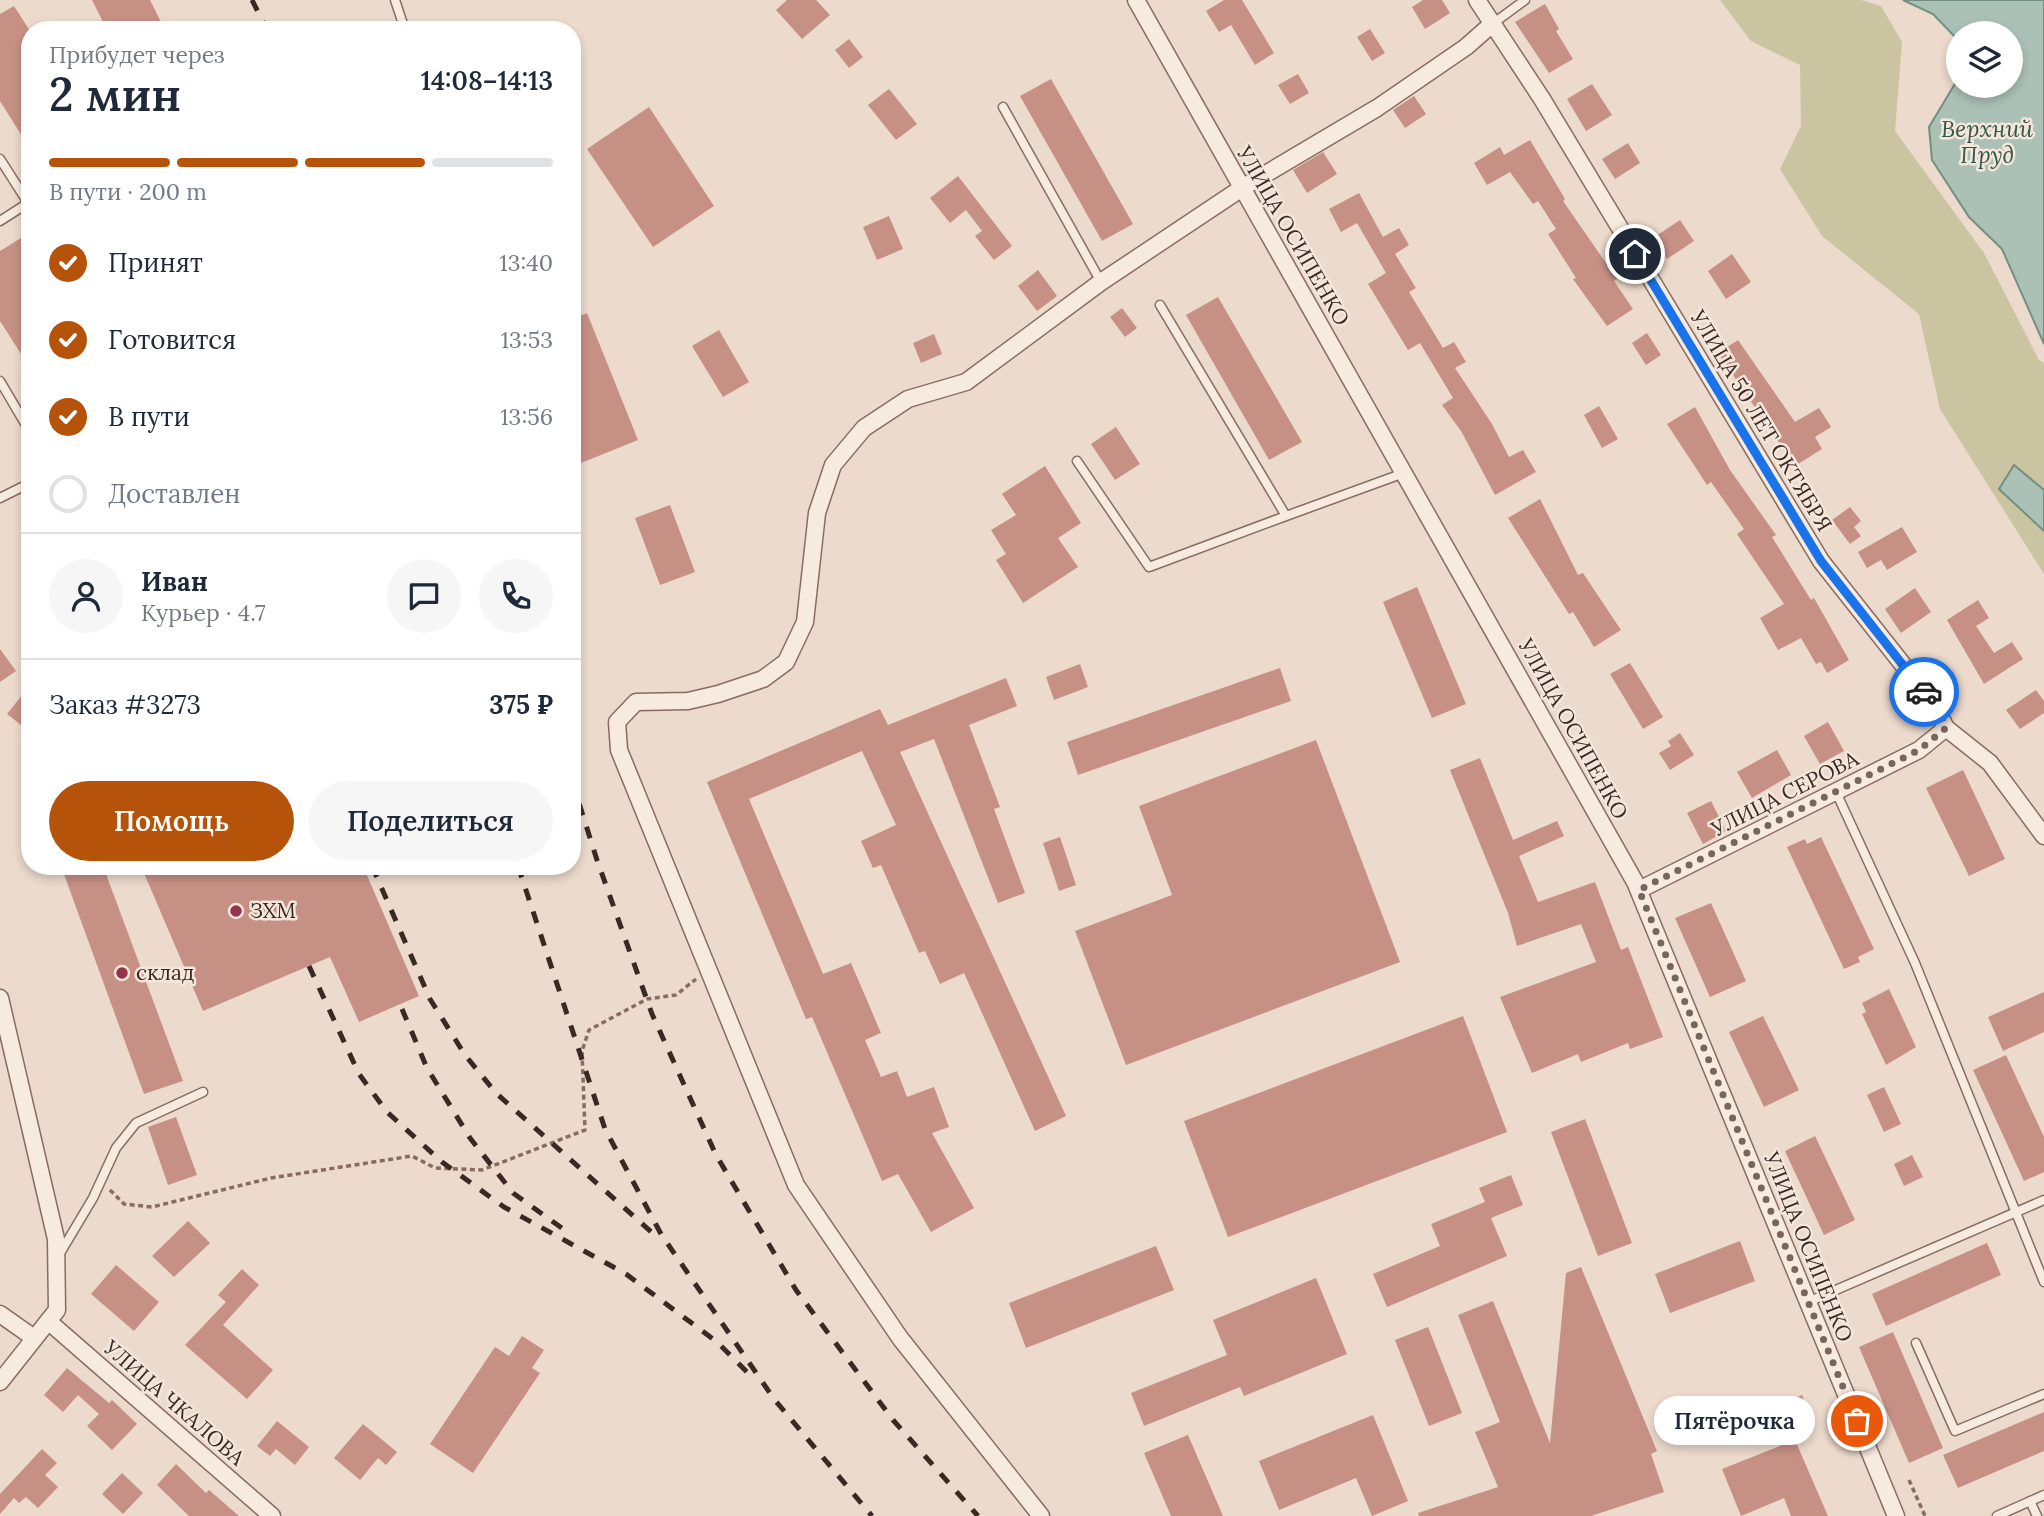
<!DOCTYPE html>
<html lang="ru">
<meta charset="utf-8">
<style>
:root{--surface:#fff;--page:#f6f6f7;--text:#1f2937;--muted:#747a83;--line:#e0e1e3;--accent:#b45309}
body{margin:0;font-family:Lora,serif;background:var(--page);color:var(--text);height:100vh;display:flex;flex-direction:column;font-size:26px;white-space:nowrap}
*{box-sizing:border-box;margin:0}
p{font-size:23px;color:var(--muted)}
.icon{flex:none;width:38px;height:38px;fill:none;stroke:currentColor;stroke-width:2;stroke-linecap:round;stroke-linejoin:round}
.map{position:relative;flex:1;overflow:hidden}
.side{position:absolute;left:21px;top:21px;width:560px;height:854px;display:flex;flex-direction:column;background:var(--surface);border-radius:28px;box-shadow:0 4px 10px #0003}
.side>*{flex:none}
.buttons{position:absolute;left:1946px;top:21px;display:grid;gap:14px}
.buttons a{display:grid;place-items:center;width:77px;height:77px;border-radius:50%;background:var(--surface);box-shadow:0 4px 10px #0003;font-size:35px}
.pin{position:absolute;display:grid;place-items:center;width:60px;height:60px;color:#fff;margin:-30px;border:4px solid #fff;border-radius:50%;box-shadow:0 2px 7px #0007}
.courier{position:absolute;display:grid;place-items:center;width:70px;height:70px;margin:-35px;border:5px solid #1a73e8;border-radius:50%;background:#fff;color:#222;box-shadow:0 2px 9px #0007}
.bubble{position:absolute;height:49px;border-radius:24px;background:var(--surface);box-shadow:0 4px 10px #0003;font-size:23px;font-weight:600;line-height:49px;text-align:center}
.head em{font-style:normal;font-weight:600}
.head div{display:flex;flex-direction:column-reverse}
.head{display:flex;align-items:center;justify-content:space-between;height:119px;padding:0 28px}
h1{font-size:46px;font-weight:600;line-height:52px}
.bar{display:grid;grid-template-columns:repeat(4,1fr);gap:10px 7px;align-content:center;height:84px;padding:0 28px}
.bar i{height:9px;border-radius:5px;background:var(--line)}
.bar .current{background:var(--accent)}
.bar p{grid-column:span 4}
.line{display:flex;align-items:center;gap:18px;padding:0 28px;border-top:2px solid var(--line)}
.line div{flex:1}
.round{display:grid;place-items:center;flex:none;width:74px;height:74px;border-radius:37px;background:var(--page)}
ol{padding:0 28px;list-style:none}
li{display:flex;align-items:center;gap:21px;height:77px}
li p{margin-inline-start:auto}
li .icon{padding:7px;border-radius:50%;background:var(--accent);color:#fff;stroke-width:4}
li:last-child{color:var(--muted)}
li i{width:38px;height:38px;border:4px solid var(--line);border-radius:50%}
.action{display:flex;gap:14px;margin-top:auto;padding:14px 28px}
.action a{flex:1;height:80px;border-radius:42px;background:var(--accent);color:#fff;font-size:28px;font-weight:600;line-height:80px;text-align:center}
.action a+a{background:var(--page);color:var(--text)}
.map>svg:first-child{display:block}
</style>
<div class="map">
<svg width="2044" height="1516" viewBox="0 0 2044 1516">
<rect width="100%" height="100%" fill="#ecdacc"/>
<path fill="#cac4a0" d="M1720,0H1861L1881,6L1902,42L1895,131L1984,253L2039,360L2044,363V574L1940,409L1919,314L1822,236L1780,169L1801,126L1800,65L1751,41Z"/>
<path fill="#abc1b5" stroke="#728f81" stroke-width="2" d="M1903,0H2044V344L2002,249L1969,217L1932,160L1929,127L1956,82L1958,50V86H2011V33H1958V40L1933,14Z
M2014,465L2044,490V531L1999,489Z"/>
<path fill="#c79085" d="M92,0H150L165,30H107Z
M787,0H816L830,15L802,39L776,10Z
M1224,0H1242L1274,53L1255,65L1231,25L1219,32L1206,11Z
M1423,0H1442L1450,13L1425,29L1412,7Z
M1545,4L1559,29L1556,31L1573,59L1549,73L1515,22Z
M14,6L30,31V149L0,101V14Z
M1370,29L1385,53L1372,61L1357,37Z
M849,39L863,57L849,68L835,50Z
M1298,74L1309,93L1290,104L1278,85Z
M1051,79L1133,224L1102,241L1020,96Z
M1592,84L1612,115L1586,131L1567,99Z
M889,89L917,124L896,140L868,105Z
M1414,96L1426,114L1405,128L1393,110Z
M649,107L714,206L653,247L587,149Z
M1530,140L1565,199L1563,201L1617,279L1614,281L1633,309L1607,326L1573,279L1576,278L1548,234L1556,229L1538,201L1533,204L1510,172L1487,185L1474,163L1500,147L1504,155Z
M1628,143L1640,163L1615,179L1602,159Z
M1323,152L1337,174L1307,193L1293,170Z
M958,176L1012,246L994,260L975,236L982,231L966,210L950,223L930,198Z
M1359,193L1383,237L1399,228L1409,245L1395,254L1416,288L1409,292L1443,348L1454,342L1466,362L1455,368L1492,424L1509,457L1523,450L1536,472L1495,495L1461,431L1442,405L1453,398L1420,343L1408,350L1368,284L1386,273L1357,223L1341,232L1329,209Z
M889,216L903,249L877,260L863,227Z
M1680,220L1694,241L1667,259L1653,238Z
M24,236L30,245V368L0,321V251Z
M1732,254L1751,282L1726,299L1708,271Z
M1038,270L1057,296L1037,311L1018,286Z
M1218,297L1302,442L1269,460L1186,315Z
M1122,308L1137,328L1125,337L1110,317Z
M587,313L638,440L581,463L572,440V319Z
M719,330L749,382L723,397L692,346Z
M1647,333L1661,355L1646,365L1632,343Z
M934,334L942,354L921,363L913,343Z
M1738,340L1795,422L1819,408L1831,427L1815,437L1822,449L1795,466L1718,353Z
M1599,406L1618,439L1602,448L1584,415Z
M1695,407L1730,470L1776,535L1772,537L1811,600L1814,598L1849,660L1827,673L1821,662L1816,664L1801,638L1778,650L1760,618L1784,604L1737,534L1744,529L1711,482L1707,485L1667,424Z
M1116,427L1140,464L1115,480L1091,444Z
M1045,466L1081,523L1058,538L1078,567L1023,603L996,560L1006,554L991,530L1016,515L1002,494Z
M1540,499L1578,575L1583,573L1621,630L1594,647L1573,612L1569,614L1508,518Z
M670,505L695,572L660,585L635,518Z
M1850,507L1861,521L1854,527L1861,536L1850,544L1832,520Z
M1902,527L1917,552L1887,570L1881,560L1867,568L1858,552Z
M1417,587L1466,704L1432,718L1383,602Z
M1915,588L1931,612L1901,633L1885,609Z
M1978,600L1989,618L1976,626L1994,653L2012,642L2023,659L1984,684L1947,620Z
M0,649L16,671L0,682Z
M1630,663L1663,717L1643,729L1610,674Z
M1080,664L1088,687L1054,700L1046,677Z
M1280,668L1291,701L1078,775L1067,742Z
M1006,678L1017,706L969,725L1000,807L994,809L1025,893L998,903L934,739L900,752L1066,1116L1035,1131L964,973L940,984L925,951L919,953L881,865L873,868L861,841L896,825L862,751L749,799L823,974L851,963L881,1033L865,1040L881,1077L897,1071L907,1097L934,1087L949,1127L932,1133L974,1208L931,1232L898,1174L882,1181L812,1017L806,1019L707,782L880,709L888,725Z
M30,685V732L7,714Z
M2036,690L2044,701V713L2020,729L2006,710Z
M1828,722L1844,751L1820,764L1804,736Z
M1680,733L1694,755L1670,770L1659,753L1671,746L1668,741Z
M1316,740L1400,962L1126,1065L1075,931L1172,895L1139,806Z
M1777,750L1791,775L1752,798L1737,772Z
M1480,758L1513,840L1557,821L1564,836L1519,856L1538,902L1595,882L1621,950L1628,947L1663,1037L1630,1049L1628,1043L1581,1062L1578,1054L1532,1073L1500,997L1596,962L1581,924L1517,946L1508,913L1450,770Z
M1963,770L2005,859L1969,876L1926,788Z
M1711,801L1726,831L1703,844L1687,813Z
M1060,837L1076,885L1059,891L1043,843Z
M1821,837L1874,949L1858,957L1860,962L1844,969L1787,847L1805,839L1807,844Z
M61,866H103L183,1081L144,1094Z
M141,866H363L419,996L359,1022L330,957L203,1011Z
M1711,903L1746,981L1710,997L1675,918Z
M1889,989L1916,1047L1886,1065L1862,1014L1866,1012L1862,1003Z
M2044,992V1032L2003,1051L1988,1017Z
M1463,1016L1507,1132L1228,1237L1184,1121Z
M1763,1016L1799,1090L1764,1107L1729,1032Z
M2006,1055L2044,1137V1172L2024,1181L1973,1070Z
M1884,1087L1901,1124L1884,1132L1867,1095Z
M176,1117L197,1175L168,1185L148,1127Z
M1585,1119L1632,1243L1598,1256L1551,1132Z
M1815,1136L1855,1220L1824,1235L1785,1151Z
M1912,1155L1923,1177L1904,1186L1894,1164Z
M1511,1175L1523,1205L1491,1218L1507,1256L1387,1307L1373,1274L1440,1246L1431,1224L1485,1202L1479,1188Z
M188,1221L210,1243L174,1277L152,1256Z
M1740,1241L1755,1281L1670,1313L1655,1274Z
M1987,1243L2001,1275L1886,1326L1872,1294Z
M1156,1246L1174,1290L1026,1348L1009,1303Z
M116,1265L159,1302L134,1331L91,1294Z
M1581,1267L1657,1451L1651,1454L1664,1492L1591,1516H1419L1418,1513L1498,1487L1475,1432L1500,1422L1458,1315L1493,1301L1550,1443L1566,1273Z
M242,1269L259,1285L223,1325L273,1370L247,1399L185,1345L226,1302L218,1295Z
M1316,1278L1347,1354L1244,1396L1240,1387L1144,1426L1131,1393L1227,1355L1213,1320Z
M1428,1327L1462,1413L1429,1426L1395,1340Z
M1893,1332L1943,1448L1909,1463L1859,1347Z
M522,1336L544,1350L532,1368L540,1373L473,1473L430,1444L495,1347L509,1356Z
M67,1368L109,1403L112,1400L137,1424L112,1450L87,1426L99,1414L78,1395L63,1412L44,1395Z
M1802,1395L1808,1410L1790,1418L1784,1403Z
M2044,1412V1451L1958,1488L1943,1455Z
M1373,1415L1408,1501L1372,1516L1356,1478L1279,1510L1259,1461Z
M277,1421L309,1447L295,1465L276,1449L270,1456L257,1446Z
M363,1424L397,1452L386,1465L378,1458L360,1480L334,1458Z
M1188,1435L1223,1516H1171L1144,1453Z
M1795,1440L1828,1516H1791L1784,1498L1741,1516L1722,1469Z
M42,1449L57,1463L45,1475L58,1487L38,1508L26,1497L19,1503L14,1498L0,1514V1494Z
M176,1464L206,1493L209,1490L239,1516H189L157,1485Z
M122,1473L143,1493L123,1514L102,1494Z"/>
<g fill="none" stroke-linecap="round" stroke-linejoin="round">
<g stroke="#886c61" stroke-width="11">
<path id="lane" d="M395,0L405,30
M1491,25L1525,0
M1003,107L1101,282
M0,159L30,206L28,203L0,221
M1160,305L1286,516L1404,473
M0,381L30,432
M1077,461L1149,567L1286,516
M0,498L30,483
M1836,792L1915,963L2044,1282
M59,1255L93,1198L116,1148L136,1123L203,1092
M1808,1302L2044,1200
M1916,1343L1955,1431L2044,1394
M2030,1501L2037,1516
M1997,1516L2044,1495"/>
</g>
<g stroke="#886c61" stroke-width="19">
<path id="street" d="M1136,0L1635,882L1896,1516
M1477,0L1542,99L1821,561L1934,704L1946,728L1990,763L2044,836
M1639,890L1919,750L1946,728
M0,998L56,1239L57,1310L0,1382
M0,1314L34,1338
M48,1321L272,1516
M1041,1516L900,1338L796,1185L619,750L617,722L636,702L688,701L718,694L763,679L786,662L805,622L817,513L833,465L864,428L908,399L966,382L1101,282L1242,188L1377,108L1466,47L1491,25"/>
</g>
<path stroke="#886c61" stroke-width="3.5" stroke-dasharray="5 3.5" stroke-linecap="butt" d="M110,1190L124,1204L152,1207L271,1178L412,1156L435,1168L482,1170L585,1130L582,1051L589,1030L647,999L676,995L696,979
M1909,1480L1925,1516"/>
<use href="#lane" stroke="#f7eadf" stroke-width="8"/>
<use href="#street" stroke="#f7eadf" stroke-width="16"/>
<path stroke="#3a2823" stroke-width="5" stroke-dasharray="12 12" stroke-linecap="butt" d="M252,0L267,30
M572,781L597,860L652,1014L716,1155L796,1290L893,1420L978,1516
M372,866L430,999L465,1055L496,1093L657,1237
M518,866L605,1129L661,1234L774,1399L872,1516
M309,966L359,1074L387,1112L442,1162L504,1207L626,1274L717,1342L749,1374
M402,1009L427,1068L470,1138L513,1193L566,1231"/>
</g>
<g fill="none" stroke-linecap="round" stroke-linejoin="round">
<path stroke="#78665e" stroke-width="7" stroke-dasharray="0 12.6" d="M1857,1421L1639,890L1919,750L1946,728L1942,716L1924,692"/>
<path stroke="#1a73e8" stroke-width="9" d="M1635,254L1821,561L1924,692"/>
</g>
<g fill="#93354d" stroke="#f4e6db" stroke-width="2.5">
<circle cx="236" cy="911" r="7"/>
<circle cx="122" cy="973" r="7"/>
</g>
<g text-anchor="middle" stroke-width="5" stroke-linejoin="round" paint-order="stroke">
<g font-size="21" fill="#3a2823" stroke="#f4e6db">
<text transform="translate(1293 236) rotate(60)" y="7">УЛИЦА ОСИПЕНКО</text>
<text transform="translate(1761 421) rotate(59)" y="7">УЛИЦА 50 ЛЕТ ОКТЯБРЯ</text>
<text transform="translate(1573 729) rotate(61)" y="7">УЛИЦА ОСИПЕНКО</text>
<text transform="translate(1785 794) rotate(-27)" y="7">УЛИЦА СЕРОВА</text>
<text transform="translate(1808 1247) rotate(68)" y="7">УЛИЦА ОСИПЕНКО</text>
<text transform="translate(174 1403) rotate(41)" y="7">УЛИЦА ЧКАЛОВА</text>
</g>
<g font-size="21" fill="#3a2823" stroke="#f4e6db" text-anchor="start">
<text x="250" y="918">ЗХМ</text>
<text x="136" y="980">склад</text>
</g>
<g font-size="23" font-style="italic" fill="#33584d" stroke="#f4e6db">
<text x="1987" y="137">Верхний<tspan x="1987" dy="26">Пруд</tspan></text>
</g>
</g>
</svg>
<div class="buttons">
<a><svg class="icon" aria-label="layers" viewBox="0 0 24 24"><path d="M12 4l9 5-9 5-9-5zM3 14l9 5 9-5"/></svg></a>
</div>
<div class="pin" style="left:1857px;top:1421px;background:#ea580c"><svg class="icon" aria-label="bag" viewBox="0 0 24 24"><path d="M5 8h14l-1 12H6zM9 8a3 3 0 0 1 6 0"/></svg></div>
<div class="pin" style="left:1635px;top:254px;background:#1f2937"><svg class="icon" aria-label="home" viewBox="0 0 24 24"><path d="M3 11l9-7 9 7M6 9v11h12V9"/></svg></div>
<div class="courier" style="left:1924px;top:692px"><svg class="icon" aria-label="car" viewBox="0 0 24 24"><path d="M5 17H2v-5l4-1 3-4h7l3 4 3 1v5h-3M9 17h6M6 11h13"/><circle cx="7" cy="17" r="2"/><circle cx="17" cy="17" r="2"/></svg></div>
<div class="bubble" style="left:1654px;top:1396px;width:161px">Пятёрочка</div>
<section class="side">
<div class="head"><div><h1>2 мин</h1><p>Прибудет через</p></div><em>14:08–14:13</em></div>
<div class="bar"><i class="current"></i><i class="current"></i><i class="current"></i><i></i><p>В пути · 200 m</p></div>
<ol>
<li><svg class="icon" aria-label="check" viewBox="0 0 24 24"><path d="M5 12l5 5 9-10"/></svg>Принят<p>13:40</p></li>
<li><svg class="icon" aria-label="check" viewBox="0 0 24 24"><path d="M5 12l5 5 9-10"/></svg>Готовится<p>13:53</p></li>
<li><svg class="icon" aria-label="check" viewBox="0 0 24 24"><path d="M5 12l5 5 9-10"/></svg>В пути<p>13:56</p></li>
<li><i></i>Доставлен</li>
</ol>
<div class="line" style="height:126px"><a class="round"><svg class="icon" aria-label="person" viewBox="0 0 24 24"><circle cx="12" cy="8" r="4"/><path d="M4 21q1-7 8-7t8 7"/></svg></a><div><b>Иван</b><p>Курьер · 4.7</p></div><a class="round"><svg class="icon" aria-label="chat" viewBox="0 0 24 24"><path d="M4 5h16v11H9l-5 4z"/></svg></a><a class="round"><svg class="icon" aria-label="phone" viewBox="0 0 24 24"><path d="M5 4h4l2 5-3 2q2 4 5 5l2-3 5 2v4C11 20 4 13 5 4z"/></svg></a></div>
<div class="line" style="height:91px"><div>Заказ #3273</div><b>375 ₽</b></div>
<div class="action"><a>Помощь</a><a>Поделиться</a></div>
</section>
</div>
